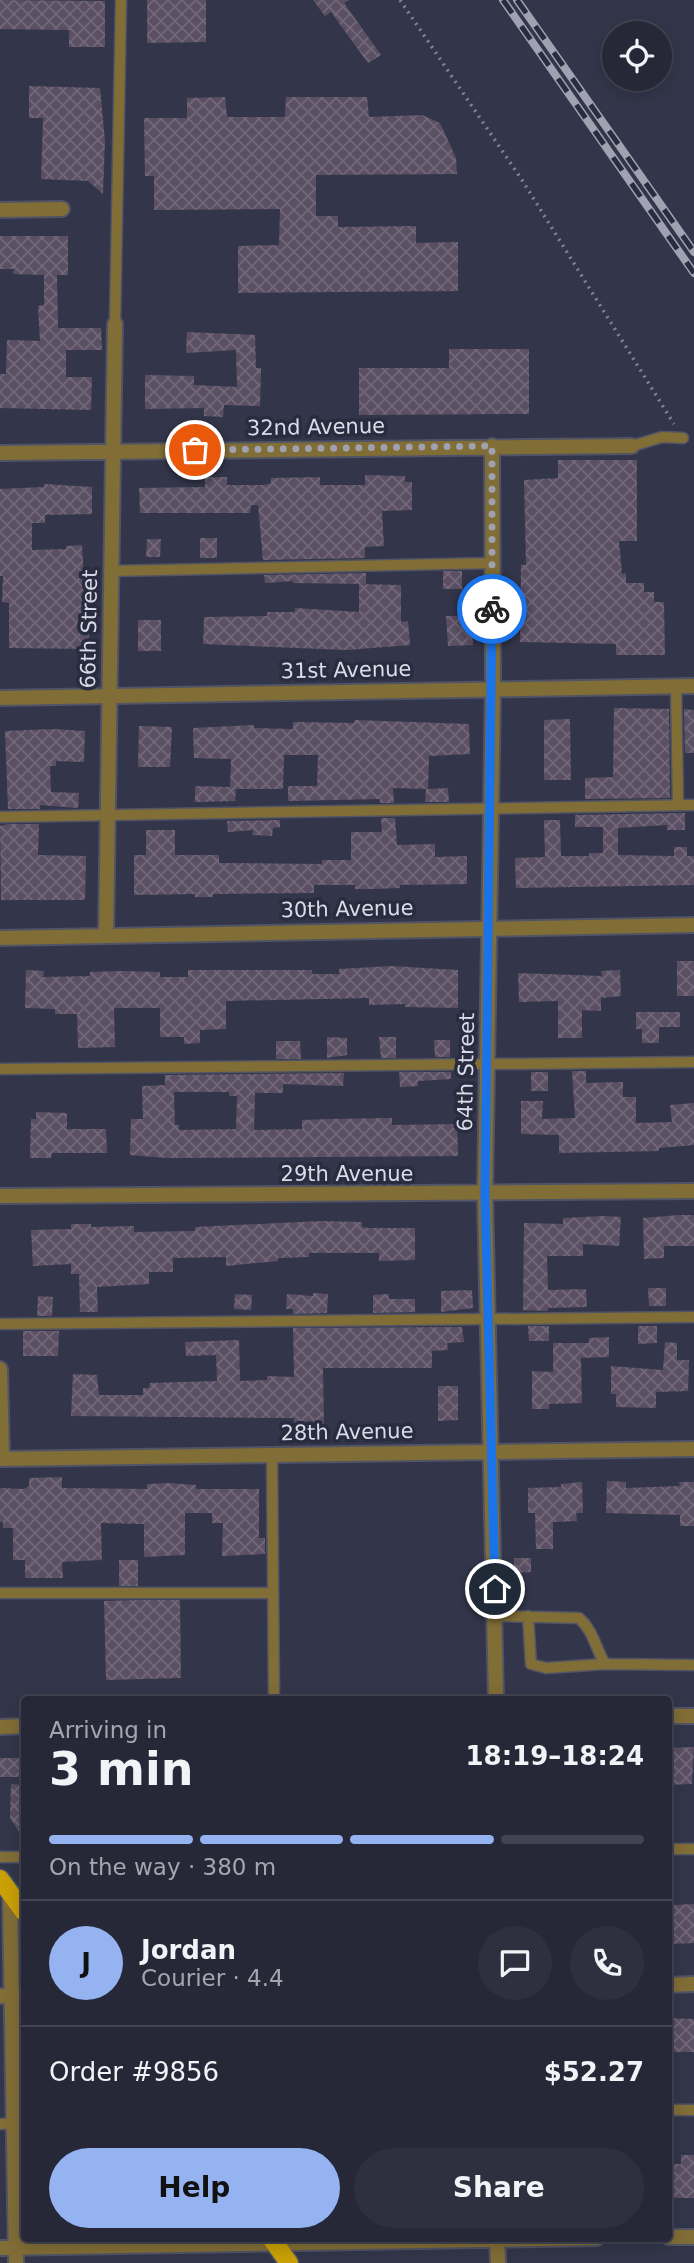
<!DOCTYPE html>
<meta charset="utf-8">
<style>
:root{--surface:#262838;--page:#2e3040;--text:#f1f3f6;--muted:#a4a6ae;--line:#424453;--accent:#95b2f1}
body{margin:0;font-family:"DejaVu Sans",sans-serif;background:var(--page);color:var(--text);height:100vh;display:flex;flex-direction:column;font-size:26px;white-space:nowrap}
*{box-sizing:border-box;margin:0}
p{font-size:23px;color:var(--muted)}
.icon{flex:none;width:38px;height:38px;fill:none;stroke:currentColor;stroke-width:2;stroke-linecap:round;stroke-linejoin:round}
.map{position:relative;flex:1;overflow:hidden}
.sheet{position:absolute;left:21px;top:1696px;width:651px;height:546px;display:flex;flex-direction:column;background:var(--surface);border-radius:7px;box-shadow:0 4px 18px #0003,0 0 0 2px var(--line)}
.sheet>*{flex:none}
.tools{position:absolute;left:602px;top:21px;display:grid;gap:14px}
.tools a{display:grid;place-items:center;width:70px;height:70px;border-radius:50%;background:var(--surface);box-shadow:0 4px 18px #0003,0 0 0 2px var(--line);font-size:35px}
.pin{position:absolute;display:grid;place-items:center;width:60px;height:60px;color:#fff;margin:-30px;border:4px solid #fff;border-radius:50%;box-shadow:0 2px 7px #0007}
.courier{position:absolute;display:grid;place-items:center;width:70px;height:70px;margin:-35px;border:5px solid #1a73e8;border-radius:50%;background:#fff;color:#222;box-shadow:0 2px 9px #0007}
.headline em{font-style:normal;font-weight:800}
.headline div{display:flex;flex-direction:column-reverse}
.headline{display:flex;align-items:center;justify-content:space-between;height:119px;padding:0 28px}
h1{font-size:46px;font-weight:800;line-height:52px}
.bar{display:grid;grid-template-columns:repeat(4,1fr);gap:10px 7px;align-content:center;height:84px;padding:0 28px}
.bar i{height:9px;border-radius:5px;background:var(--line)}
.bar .active{background:var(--accent)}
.bar p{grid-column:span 4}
.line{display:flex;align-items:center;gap:18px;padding:0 28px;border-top:2px solid var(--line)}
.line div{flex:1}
.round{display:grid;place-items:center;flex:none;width:74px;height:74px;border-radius:37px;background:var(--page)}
.button{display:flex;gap:14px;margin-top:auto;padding:14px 28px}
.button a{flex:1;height:80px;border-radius:42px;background:var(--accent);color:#111;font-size:28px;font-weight:800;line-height:80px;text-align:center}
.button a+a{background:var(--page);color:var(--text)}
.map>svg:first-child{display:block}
</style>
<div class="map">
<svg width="694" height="2263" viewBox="0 0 694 2263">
<defs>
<pattern id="building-cross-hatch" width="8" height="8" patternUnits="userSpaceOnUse" patternTransform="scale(1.75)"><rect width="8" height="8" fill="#5b4f63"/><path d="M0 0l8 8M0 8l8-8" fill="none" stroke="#726879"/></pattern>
</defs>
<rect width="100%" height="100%" fill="#33364a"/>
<path fill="url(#building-cross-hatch)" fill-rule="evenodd" d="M0,0L105,1V47H69V30L0,29Z
M147,0H206V42L147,43Z
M313,0H349L344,3L381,55L368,63L331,12L325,16Z
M29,86L100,88L105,141L103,194L88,181L41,179L43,118H29Z
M225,97L227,117H285L286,97H367L369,117L422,115L440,123L456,158L457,174L316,175V216H338V227L416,226V243L458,242V291L238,293V246L279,245L280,209L154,210V176H145L144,118H187V98Z
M0,236H68V275H57L58,328H101L102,350H66V377H92L91,410L0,408V374H6L7,340L40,341L38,306L44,305V275L13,274L14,269H0Z
M187,332L255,335L256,368H261L260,406L224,405L223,417L204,416V408L145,409V375L194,376V385L237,387L236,350L186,353Z
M449,349H529V414L359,415V368H449Z
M558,460H637V541H619L622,574L626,573V583H644V592H654V602H664L665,655H616V644L520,642L521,565H526L524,480L558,478Z
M365,475L405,476V482H412V510L382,511L384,546L365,547V558L263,560L258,505H251L250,513H140L139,488L205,487V477H227V485H264L271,483V478L320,477V485H365Z
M44,484L92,487V514L45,515V523H32V550L66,549V546L82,545L86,610H89V649L9,648V603L2,602L3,576H0V489L44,487Z
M200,538H217V558H200Z
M147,539H161L160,557H146Z
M443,571H462V589H443Z
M366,573V584L293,583V581L265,583L264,575Z
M359,584L401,585V622L408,621L410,645L347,650L203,644L204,617L267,616V612H295V608L359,612Z
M446,616H471L473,645L448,646Z
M138,620H161V651H138Z
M614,708L669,709L670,798L585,799V778L613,777Z
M684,709L694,710V753H685Z
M570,719L571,780H544V720Z
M355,720L469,724L470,754L429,756L428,789L448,788L449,802H425L426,789L393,788L394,803H380V799L288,801V786H317L318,755H284L283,789H236L235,801L195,802V786L230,787L231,759L194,758L193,728L254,725V728L293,729V722L354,723Z
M139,726L172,727L170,767H138Z
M54,729L85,731L84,762L56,761V766H50L51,792L79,793L78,808L40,805V809H8L5,731Z
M685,813V830H667V825L618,828V855L674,856V847H687V856H694V885L516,888L515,858L545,857L544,820H560L561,856H589V853H603V827H575V815Z
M381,818H395L397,845L435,844V857L467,856V884L400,885V888L374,889H355V885H314V893L213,894V897H195V894L134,895V855H146V830H175V855H219V863L322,864V860H351V832H382Z
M280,820V827L273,828L272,836L252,835L253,830L228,832L227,821Z
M8,824H39L38,855L86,856L85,900H1L0,826Z
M677,961H694V996H677Z
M391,966L458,970V1008L405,1007V1004L369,1005V998L226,1001V1029L200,1030V1043L184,1044V1037H160V1008H114L115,1047L78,1048L77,1014H55V1009L25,1008L26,970L44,971L43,977L90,976V972L123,971L160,972V977H188V970H312V974H339V969Z
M620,970L621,996L601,998V1011L582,1010V1038H558V1001L519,1002L518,973L602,976L601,971Z
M636,1012H680V1027H659V1043H642V1029H636Z
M327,1037L347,1038V1055L327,1058Z
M379,1037H396V1058H381Z
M434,1040H450V1057H435Z
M276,1041H300L301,1059H276Z
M572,1071H586V1083L623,1082V1097H636V1123L672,1122L670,1105L694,1103V1145L659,1148V1151L559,1153V1135L521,1134V1101H543L542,1119L575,1118Z
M399,1072H451V1079L418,1081V1086L400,1087Z
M531,1072H548V1091H531Z
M344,1073L343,1086L283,1084V1093H255L254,1130L302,1129V1120L331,1119L392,1118V1125L457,1124L458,1156L168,1158L130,1155L131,1119H143L142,1086L165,1085V1075ZM174,1092H229V1096H237L236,1129L179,1130V1125H175Z
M36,1112L67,1113V1129H106L107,1153H52L51,1158H30L31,1119H36Z
M679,1215H694V1246H664V1258L644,1259L643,1218Z
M604,1216L621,1217L619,1246L583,1244V1256H547L548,1290L586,1289L587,1307L548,1308V1311L523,1310L524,1223L563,1224V1218Z
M321,1221L362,1222V1227L369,1228H415V1260L379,1261V1253H309V1257L278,1258V1261L226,1266V1257L173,1258V1272H149V1284L97,1287L98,1312H80L79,1274H71V1264L33,1266L31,1230L71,1229V1224H91V1227L134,1226V1232L195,1231V1227Z
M648,1288H666V1306H649Z
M472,1290L473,1308L441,1312V1291Z
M313,1293L328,1294L327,1313L293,1314V1309H286L287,1294L313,1296Z
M235,1294L252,1295L251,1310L234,1309Z
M389,1294V1299H415V1312L373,1313V1295Z
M38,1296L53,1297L52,1316H37Z
M528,1326H549V1341H529Z
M638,1326H657V1343L638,1344Z
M462,1327L464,1342L447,1343L448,1350L432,1351V1368H323L324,1427H294V1418L71,1416L73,1374L97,1375L99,1395H143V1388H149L150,1383L217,1381L216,1355L186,1356L185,1342L239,1340L240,1381L267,1380V1376L294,1377L293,1328Z
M23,1331H59L58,1356H23Z
M609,1337V1357L581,1358L582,1403L549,1404V1409H532V1371L553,1372V1343H589V1338Z
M665,1342L677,1343V1360H689L688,1391L656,1392V1408L616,1407V1394H611V1366L663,1370Z
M438,1386H458V1420L438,1421Z
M62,1477V1488L147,1489V1484L167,1483L196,1485V1489H259V1538H265V1554L222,1556L223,1523H212V1513H185V1555L144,1557V1524L101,1523L102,1560L62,1562L63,1578H25V1560H13V1528H3V1522H0V1488L24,1489L29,1486V1478Z
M607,1481L626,1482V1488L680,1486L679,1482H694V1526H680V1515L606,1513Z
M582,1482L583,1513H576L577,1521L553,1522V1549H536L535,1513H528V1488L561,1487V1484Z
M514,1558H531V1572L514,1573Z
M119,1560H138V1586H119Z
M138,1600H180L181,1678L106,1680L104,1601Z
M694,1747L692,1784L668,1785V1748Z
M0,1758H23V1777H0Z
M11,1784L24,1785V1839L10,1818Z
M694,1904V1943L672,1944L671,1905Z
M668,2018L694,2019V2052H668Z
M681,2155H694V2198H668V2164H681Z"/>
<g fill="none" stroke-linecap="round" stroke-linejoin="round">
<g stroke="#515466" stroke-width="13">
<path id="service" d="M115,324L121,0
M632,446L662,437L683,438
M111,571L493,563
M676,686L678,805
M0,817L694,805
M0,1069L694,1062
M0,1324L694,1317
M272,1455L274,1699
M0,1593H273
M495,1616L579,1618C593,1630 596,1649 605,1664L694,1665
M528,1616L531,1664L546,1668L605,1664
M668,1849H694
M0,1857H24
M668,2110H694
M0,2124L24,2123"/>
</g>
<g stroke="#515466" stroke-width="18">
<path id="minor" d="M0,210L62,209
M492,446L493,688L485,1194L496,1699
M0,453L632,446
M0,698L694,686
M106,935L115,324
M0,1196L694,1191
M0,1369L2,1459
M0,1459L694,1449
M668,1716H694
M0,1727L24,1726
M10,1892L16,2263
M668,1985L694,1984
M0,1996H24
M668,2237H694
M497,2238L498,2263
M0,2248L597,2238"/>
</g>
<g stroke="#515466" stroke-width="18">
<path id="tertiary" d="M0,938L694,925"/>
</g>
<g stroke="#515466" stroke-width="21">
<path id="primary" d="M0,1879L24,1912
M271,2238L289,2263"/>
</g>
<path stroke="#818394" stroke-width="3.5" stroke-dasharray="2 5" stroke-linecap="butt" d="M400,0L522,180L674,424"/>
<use href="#service" stroke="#816d36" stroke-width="10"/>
<use href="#minor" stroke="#816d36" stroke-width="14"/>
<use href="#tertiary" stroke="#816d36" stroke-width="14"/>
<use href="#primary" stroke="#c9a006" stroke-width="18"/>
<g stroke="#a0a2b2" stroke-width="8">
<path id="rail" d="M503,0L694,273
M517,0L694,252"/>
</g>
<use href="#rail" stroke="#292c3f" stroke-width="5" stroke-dasharray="16" stroke-linecap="butt"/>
</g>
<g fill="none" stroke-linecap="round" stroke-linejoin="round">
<path stroke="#9fa1b1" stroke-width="7" stroke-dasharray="0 12.6" d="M195,450L492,446V609"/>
<path stroke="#1a73e8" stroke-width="9" d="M492,609L485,1194L495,1589"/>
</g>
<g text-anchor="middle" stroke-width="7" stroke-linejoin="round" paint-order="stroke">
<g font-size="21" fill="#d9dbe8" stroke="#292c3f">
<text transform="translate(316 427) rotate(-1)" y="7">32nd Avenue</text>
<text transform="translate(89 629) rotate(-89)" y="7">66th Street</text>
<text transform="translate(346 670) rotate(-1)" y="7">31st Avenue</text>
<text transform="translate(347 909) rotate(-1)" y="7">30th Avenue</text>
<text transform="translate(466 1072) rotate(-89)" y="7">64th Street</text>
<text x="347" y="1181">29th Avenue</text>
<text transform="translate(347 1432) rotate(-1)" y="7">28th Avenue</text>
</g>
</g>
</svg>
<div class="tools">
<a><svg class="icon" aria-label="locate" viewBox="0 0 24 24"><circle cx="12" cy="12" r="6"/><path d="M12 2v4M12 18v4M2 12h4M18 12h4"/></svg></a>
</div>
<div class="pin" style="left:195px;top:450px;background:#ea580c"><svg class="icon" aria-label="bag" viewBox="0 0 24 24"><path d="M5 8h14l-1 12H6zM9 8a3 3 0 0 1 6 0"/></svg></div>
<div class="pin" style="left:495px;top:1589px;background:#1f2937"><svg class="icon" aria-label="home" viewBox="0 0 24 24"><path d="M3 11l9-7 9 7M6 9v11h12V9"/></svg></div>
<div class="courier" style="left:492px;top:609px"><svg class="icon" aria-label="bike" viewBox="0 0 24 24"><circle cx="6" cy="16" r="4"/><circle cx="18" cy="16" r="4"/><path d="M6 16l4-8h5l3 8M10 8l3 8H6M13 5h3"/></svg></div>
<section class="sheet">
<div class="headline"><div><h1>3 min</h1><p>Arriving in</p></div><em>18:19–18:24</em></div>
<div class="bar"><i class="active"></i><i class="active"></i><i class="active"></i><i></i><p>On the way · 380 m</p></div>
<div class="line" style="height:126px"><b class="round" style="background:var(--accent);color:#111">J</b><div><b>Jordan</b><p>Courier · 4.4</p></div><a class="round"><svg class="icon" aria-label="chat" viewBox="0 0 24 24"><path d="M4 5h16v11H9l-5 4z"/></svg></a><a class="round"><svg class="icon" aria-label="phone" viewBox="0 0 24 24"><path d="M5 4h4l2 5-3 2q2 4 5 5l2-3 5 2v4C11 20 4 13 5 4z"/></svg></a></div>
<div class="line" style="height:91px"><div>Order #9856</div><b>$52.27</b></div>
<div class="button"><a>Help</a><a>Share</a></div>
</section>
</div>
